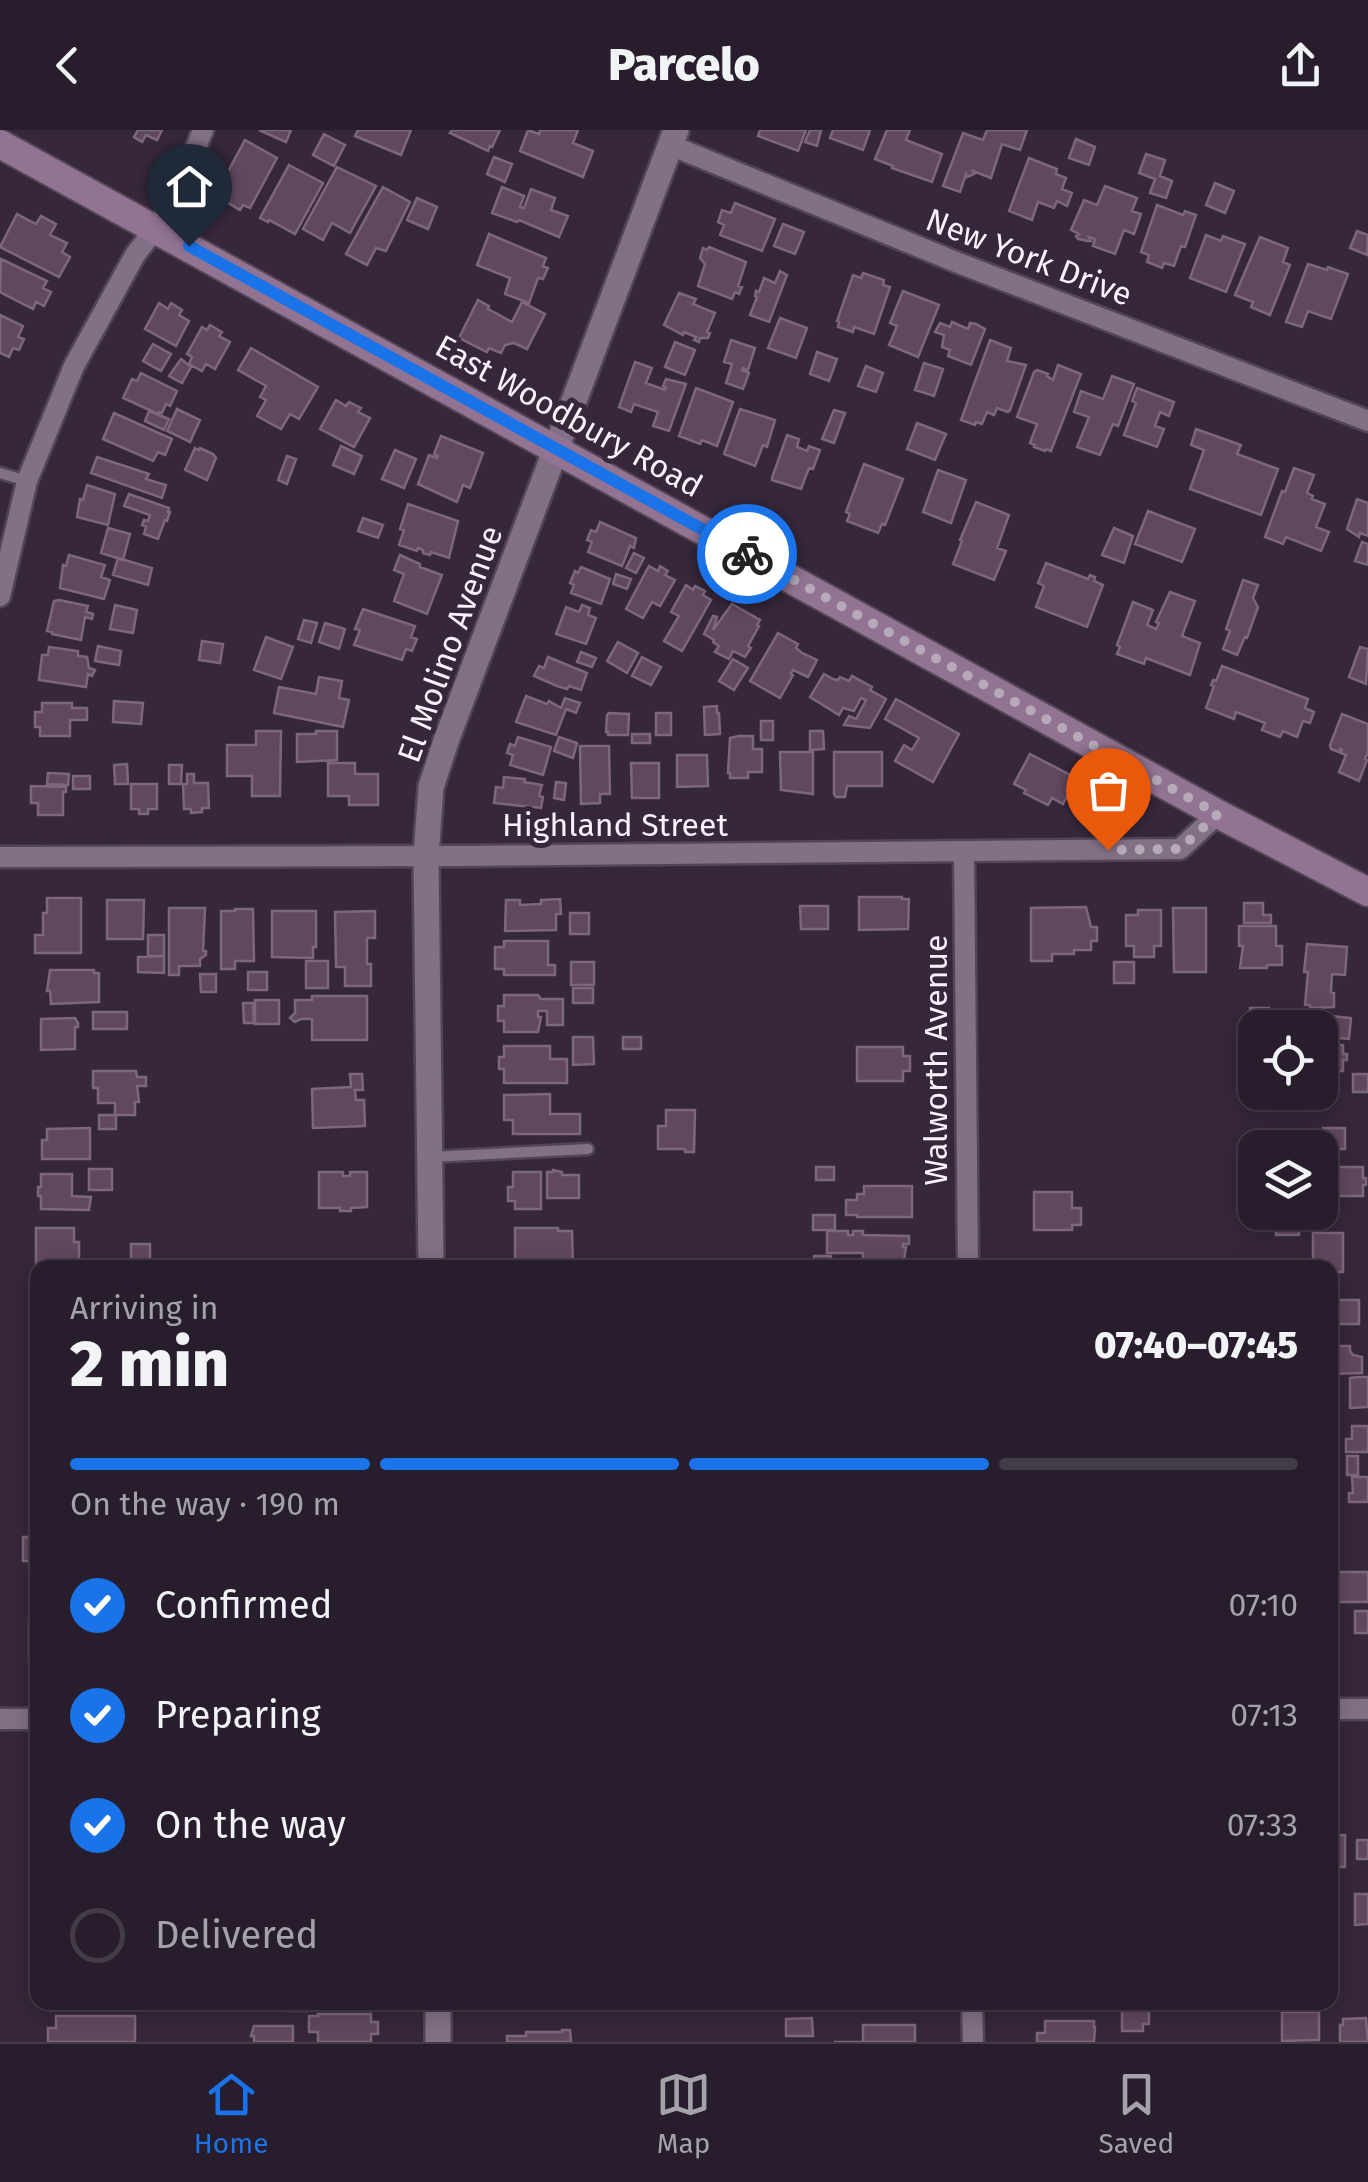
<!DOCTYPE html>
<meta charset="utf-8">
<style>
:root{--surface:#281d2c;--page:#342a38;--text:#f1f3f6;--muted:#a5a2a9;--line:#443b48;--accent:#1a73e8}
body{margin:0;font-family:"Fira Sans",sans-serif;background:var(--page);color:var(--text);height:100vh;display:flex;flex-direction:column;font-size:38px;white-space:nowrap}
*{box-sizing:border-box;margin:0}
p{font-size:32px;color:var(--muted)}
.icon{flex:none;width:55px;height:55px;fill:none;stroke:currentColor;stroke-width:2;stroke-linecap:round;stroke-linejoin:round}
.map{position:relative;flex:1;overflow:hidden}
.panel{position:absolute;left:30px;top:1130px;width:1308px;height:750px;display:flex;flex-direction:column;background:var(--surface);border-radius:20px;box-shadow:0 5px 25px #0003,0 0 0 2px var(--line)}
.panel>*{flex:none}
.buttons{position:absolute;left:1238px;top:880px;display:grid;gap:20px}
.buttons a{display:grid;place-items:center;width:100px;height:100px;border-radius:20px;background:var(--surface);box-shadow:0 5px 25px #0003,0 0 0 2px var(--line);font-size:50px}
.pin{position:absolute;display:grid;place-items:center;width:85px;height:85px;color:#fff;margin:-102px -42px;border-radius:50% 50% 50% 0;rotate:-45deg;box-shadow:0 0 10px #0007}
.pin .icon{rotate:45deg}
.courier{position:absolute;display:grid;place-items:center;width:100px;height:100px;margin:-50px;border:8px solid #1a73e8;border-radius:50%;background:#fff;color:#222;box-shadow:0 2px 12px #0007}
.headline em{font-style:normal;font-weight:800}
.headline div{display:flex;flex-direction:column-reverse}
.headline{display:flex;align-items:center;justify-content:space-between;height:170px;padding:0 40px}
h1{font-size:65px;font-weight:800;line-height:75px}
.bar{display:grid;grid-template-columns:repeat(4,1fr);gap:15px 10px;align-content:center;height:120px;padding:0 40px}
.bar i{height:12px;border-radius:8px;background:var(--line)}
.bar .current{background:var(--accent)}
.bar p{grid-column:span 4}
ol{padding:0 40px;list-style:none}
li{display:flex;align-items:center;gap:30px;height:110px}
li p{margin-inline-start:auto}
li .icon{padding:10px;border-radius:50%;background:var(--accent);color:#fff;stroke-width:4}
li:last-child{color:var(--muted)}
li i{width:55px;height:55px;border:5px solid var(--line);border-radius:50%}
header{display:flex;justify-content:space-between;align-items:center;height:130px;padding:0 40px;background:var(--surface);font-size:45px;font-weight:800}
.tabs{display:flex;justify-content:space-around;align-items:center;height:140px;border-top:2px solid var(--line);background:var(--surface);font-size:28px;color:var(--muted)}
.tabs a{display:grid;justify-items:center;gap:5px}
.tabs .current{color:var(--accent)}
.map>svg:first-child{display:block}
</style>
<header><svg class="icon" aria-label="back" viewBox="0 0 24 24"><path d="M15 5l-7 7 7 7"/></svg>Parcelo<svg class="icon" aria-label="share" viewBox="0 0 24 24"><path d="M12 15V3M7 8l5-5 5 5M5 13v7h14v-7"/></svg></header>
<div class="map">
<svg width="1368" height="1912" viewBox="0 0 1368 1912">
<rect width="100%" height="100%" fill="#36273a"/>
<path fill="#60485e" stroke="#7d677b" stroke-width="2.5" d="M138,0H162L157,10L146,5L142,12L134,7Z
M259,0H291L286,12Z
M358,0H411L401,25L355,6Z
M452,0H500L492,17L490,16L488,21L450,3Z
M528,0L539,4L540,0H578L573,13L593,21L583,47L520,21Z
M760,0H806L798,21L758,6Z
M810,0H821L817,16L805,12Z
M833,0H870L863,20L830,8Z
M887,0H910L906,10L942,24L932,52L892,38L893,36L875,29Z
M987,0H1027L1020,20L1002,14L991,48L973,41L974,44L967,47L966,44L960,62L943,56L963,3L983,10Z
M324,4L345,15L334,36L313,25Z
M1076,9L1095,17L1089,35L1069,28Z
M245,10L277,28L250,78L243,75L240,80L225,71L228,66L218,60Z
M1146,24L1165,30L1160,46L1172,51L1166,68L1150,63L1155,49L1139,43Z
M494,27L512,34L505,52L487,44Z
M1029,28L1057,39L1056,44L1066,48L1062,59L1072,63L1067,76L1057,71L1054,78L1038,72L1032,90L1009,81Z
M289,35L323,53L295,104L269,90L268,92L260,88Z
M337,37L376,56L350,103L332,93L323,110L303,99Z
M1215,53L1234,61L1225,83L1206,75Z
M1105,56L1137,68L1132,81L1141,84L1134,104L1124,100L1115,124L1093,116L1095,109L1089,107L1091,111H1087L1078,109L1076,106L1079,104L1071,100L1084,70L1097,75Z
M383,57L410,72L386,121L376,118L367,135L346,124Z
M502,57L524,66L520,77L524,78L531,59L555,68L551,80L568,86L559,107L519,90L517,92L492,83Z
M417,68L437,77L428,99L407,90Z
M735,73L775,89L762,121L720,105L724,95L718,92L722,80L731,83Z
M1157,75L1183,85L1185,81L1196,85L1185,117L1181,116L1174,136L1164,133L1162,138L1147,132L1149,125L1141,122Z
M17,84L36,94L41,86L56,94L50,105L67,113L62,122L70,127L59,147L0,117Z
M783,94L804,102L795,124L774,116Z
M1357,101L1368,105L1367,125L1350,118Z
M489,104L546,128L543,136L548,138L543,149L538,148L529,173L505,164L510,148L477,135Z
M1206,105L1221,111L1223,106L1245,114L1226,162L1190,148Z
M1260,107L1288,118L1283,132L1290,135L1270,185L1251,177L1253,172L1235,165Z
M709,117L746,132L738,156L742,157L739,164L735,162L732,169L698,156L705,134L700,128L703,118L707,120Z
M1,129L47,151L43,158L51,162L44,176L36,172L33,179L0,162Z
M1308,134L1327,140L1328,137L1348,144L1331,189L1308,181L1302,197L1286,192Z
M780,141L787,145L769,192L750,185L757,167L755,166L756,161L759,162L764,148L775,153Z
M863,143L884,150L883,155L890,157L874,204L854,197L853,202L838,197L839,192L837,191L853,145L861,148Z
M903,161L939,175L918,227L889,215L897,196L890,193Z
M679,163L696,169L693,174L715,183L707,202L710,203L708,208H700L699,212L694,210L696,207L684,202L683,205L664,195Z
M478,170L489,176L488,179L512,192L522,172L545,184L527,219L514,213L505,215L501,223L489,218L487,222L459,208Z
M159,173L168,179L171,173L182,180L179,185L189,191L176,216L145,199Z
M0,185L23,196L18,207L24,209L19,220L13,218L9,227L0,223Z
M780,188L807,198L796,228L768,218Z
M952,192L968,199L970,193L976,194L985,199L971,235L948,226L950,220L942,217L944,205L935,202L940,193L950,197Z
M210,195L222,202L219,206L230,212L215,239L206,234L202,241L189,234L192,227L187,224L202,197L207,200Z
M731,210L755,218L748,240L743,238L742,240L749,243L743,259L726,253L732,234L724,232Z
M990,210L1011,218L1007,231L1026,235L1010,280L1008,282L997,278L994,285L987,282L982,294L976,292L975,295L961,290Z
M675,212L695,220L685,245L665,237Z
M153,214L171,224L161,241L143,231Z
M251,218L318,257L299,289L290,284L281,299L257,286L266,270L260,267L266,256L238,240Z
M817,222L837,229L829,251L810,244Z
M181,229L191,237L182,253L169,246Z
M635,232L652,238L646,253L665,260L666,258L663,256L666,249L686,254L669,301L653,296L658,282L634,274L631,282L619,277Z
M924,233L943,239L934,266L915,260Z
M1058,235L1081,244L1051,321L1046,319L1045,321L1034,317L1035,315L1030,313L1037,294L1017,287L1034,242L1037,240L1048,244L1047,246L1053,250Z
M866,236L883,243L876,262L858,256Z
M141,243L177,261L170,276L166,274L162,283L159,282L158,284L123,268L132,249L137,251Z
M1112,246L1134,254L1118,296L1113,294L1100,325L1077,317L1089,287L1074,282L1081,261L1103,269Z
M696,258L733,272L717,316L702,310L700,314L679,306Z
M1137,258L1174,272L1169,286L1160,282L1155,296L1164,299L1157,317L1124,305L1136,273L1132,271Z
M336,270L346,276L349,272L361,278L358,282L370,288L354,317L320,299Z
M177,279L200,290L190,312L167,301Z
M740,279L775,290L767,317L763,315L755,336L724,324Z
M834,280L845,283L834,313L822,309Z
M149,281L169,289L164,300L145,291Z
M114,283L172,309L165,325L158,322L153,331L103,309Z
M917,293L946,304L935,330L907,319Z
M1196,299L1241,315L1237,324L1278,339L1261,385L1190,359L1204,320L1191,315Z
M787,305L799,309L797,317L807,321L809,316L820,320L813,339L809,338L801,359L772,350V348Z
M441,306L483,323L470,358L463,355L457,372L418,354L429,325L437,328L438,326L434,324Z
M341,316L362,326L354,344L333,335Z
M195,318L199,320L200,318L213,324L216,328L207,350L185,340Z
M395,320L416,329L404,358L382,349Z
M287,326L296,329L287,354L278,350Z
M97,327L149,344L146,349L166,355L162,368L91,343Z
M864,334L903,349L885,395L882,394L878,403L847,391L850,384L846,382Z
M1294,338L1314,345L1307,363L1313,366L1312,369L1325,374L1316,397L1329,402L1321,421L1286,407L1283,414L1265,407L1282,361L1285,362Z
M938,340L966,350L951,393L923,382Z
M87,355L115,364L108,395L77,387L80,369L83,370Z
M129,364L169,378L168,382H170L167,391L165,390L158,409L144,404L146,397L142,395L144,390L148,391L150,385L124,376Z
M1357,369L1368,373V406L1360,403L1359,407L1347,399Z
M976,372L1009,385L997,418L1006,421L994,450L953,434L962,411L960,410Z
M408,374L458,391L449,428L431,422L430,425L423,423V420L418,418L417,421L399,415L404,400L400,399Z
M1148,381L1195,399L1182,432L1135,414Z
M363,388L383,395L378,408L358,401Z
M600,392L636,408L634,418L630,416L622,436L588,422L592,412L587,410L591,400L596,402Z
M108,398L130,404L123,430L101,423Z
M1114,398L1133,406L1124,433L1102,425Z
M1362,412L1368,414V435L1355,431Z
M634,423L644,428L636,443L626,438Z
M69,425L105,435L101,447L110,450L104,469L60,458L63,435L66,436Z
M400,425L420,434V437L442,445L427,484L394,471L404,444L394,440Z
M118,428L152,438L148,455L113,445Z
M1046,433L1088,449L1090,445L1095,447L1094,451L1103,455L1087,497L1036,477L1044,456L1038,453Z
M649,436L658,441L660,436L668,441L665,445L675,450L660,476L652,472L643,488L626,479Z
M581,437L610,449L601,474L571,463L574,455L570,453L575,441L578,443Z
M616,444L631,449L627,459L613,454Z
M1243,450L1258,455L1253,468L1258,477L1247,508L1245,507L1237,525L1223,519L1230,501L1226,499Z
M686,455L693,460L695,456L705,461L703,465L711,470L682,521L664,511L679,486L671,482Z
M1170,462L1195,471L1182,506L1200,513L1190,545L1146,528L1144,534L1117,524L1120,517L1117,515L1133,472L1153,480L1147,495L1156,499L1159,493L1156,492Z
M59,470L88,476L86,482L93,484L92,489L85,487L81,510L52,504V502L47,501L54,471Z
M732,474L760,490L757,495L759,496L748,516L751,518L745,527L733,521L729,529L715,522L719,516L713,512L714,510L704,504L713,486L717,487L713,500Z
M115,475L137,480L133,503L110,499Z
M582,475L590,478L588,485L596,488L586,514L556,504L566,477L579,482Z
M363,479L415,496L411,507L417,509L412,521L406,519L402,530L354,515L360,500L355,499Z
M304,490L317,493L311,513L298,509Z
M325,493L345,499L339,519L319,512Z
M778,503L798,514L796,518L802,523L817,530L808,547L793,540L791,544L793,545L780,568L750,551Z
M266,507L293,517L281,549L254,540Z
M202,511L223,514L220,533L199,530Z
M618,512L638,523L627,543L607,531Z
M98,516L121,521L119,535L95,531Z
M49,517L78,521V526L87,527L89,538L95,540L92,546L88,544L86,557L39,550L42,525H48Z
M1360,517L1368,519L1366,554L1349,547Z
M581,522L596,528L592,537L577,532Z
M548,527L587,543L581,560L569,556L567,559L557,556L534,546L539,536L544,538Z
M642,527L661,537L651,555L632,546Z
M733,529L748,538L734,560L719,551Z
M1222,536L1308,569L1305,578L1314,582L1310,593L1303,591L1297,607L1283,601L1280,607L1262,600L1265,593L1236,582L1234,589L1206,578L1214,556L1211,555L1213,550L1216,551Z
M824,544L833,549L838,550L840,547L849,551L852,546L872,557L870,560L886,569L870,598L844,595L849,586L856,589L866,570L861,568L854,581L843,578L839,585L810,567Z
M319,547L342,551L339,568L349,570L343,597L274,583L279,557L316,564Z
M526,566L547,574L549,571L561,578L565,568L580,573L576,583L566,579L556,605L516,592Z
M896,569L959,604L933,652L895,631L904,615L912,620L919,608L885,589Z
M114,571L143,573L141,594L113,592Z
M42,573H72V578H87V590H70V606H40V597H35V582H42Z
M717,576V583H719L720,604L705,605L704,577Z
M609,583L629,584L628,605H608V602H606L607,585Z
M656,583H671V605H656Z
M1342,584L1368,594V622L1365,629L1367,630L1359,651L1339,642L1346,625L1341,623L1342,620L1340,619L1339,622L1331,619L1330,615Z
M761,591H773V610H761Z
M256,601H281L280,666H252V646H227V615H256Z
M316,601H337V630L297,632V604H316Z
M810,601H823L824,619L810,620Z
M632,604H650V613H632Z
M739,606H753V619H762V642H748V648H730V643H728L730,608Z
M518,607L551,617L543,645L510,635L513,625L507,623L510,614L515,616Z
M559,607L577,613L573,628L554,621Z
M580,616H609L610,664H600V673L581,674Z
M780,622H813V664L781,660Z
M834,622H882V656H847L845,667H836L834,664Z
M1030,624L1076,648L1063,674L1052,668L1048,675L1024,663L1026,660L1014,654Z
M677,625H707L708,656L677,657Z
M328,633H355V644H378V675H349V666H328Z
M631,633H659V668H632Z
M127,634L128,654H115L114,635Z
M169,635H182L181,654H169Z
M48,643L69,644L68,655L47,654Z
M187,644H194V653H208L209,678H202V682L191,683V679H184L183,654H187Z
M73,646H90V659H73Z
M504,647L525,649L524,652L542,655L539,666L543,667L541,678L494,673L496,657L503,658Z
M556,652L566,653L564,670L554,668Z
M131,654H157V679H148V684H139V679H131Z
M31,656L66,657V662H63V685H38V673H31Z
M859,767H902V769H909L908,799L859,800Z
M47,768H81V823H35V805H43V783H47Z
M560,769L561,784H556V800L505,801L506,770H520V775L541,774V770Z
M107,770H144L143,809H107Z
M1244,773H1263V785H1271V793H1244Z
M800,776H828V799H801Z
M1086,777L1091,797H1097V811H1091V820H1074V824H1052V831H1031V778Z
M169,778H205L203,821H206V825L200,829V836H179V845H169Z
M1173,778H1206V842H1174Z
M235,779H253L254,831H235V839H221V781H235Z
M1138,780H1161V816H1154V827H1134V816H1126V785H1138Z
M272,781H316V817H313V828L272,827Z
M375,781V808H367V834H371V856H345V837H336L335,782Z
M570,783H589V804H570Z
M1239,796H1276V816H1282V835H1267V838H1240L1243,816H1239Z
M148,805H164V826H148Z
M504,811H548V835H555V845H504V839H495V817H504Z
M1307,814L1347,817L1345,845L1332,844L1331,862L1334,863V877L1310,878V875H1305L1308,842H1304Z
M164,826V843L138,842V827Z
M306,831H328V858H306Z
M571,832H594V855H571Z
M1114,832H1134V853H1114Z
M50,840H94V843H99V872L51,874L50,861H47Z
M248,842H267V860H248Z
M200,844H216V862H201Z
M573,858H593V873H573Z
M504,865H538L541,869H563V895H547V881H538V887H541L538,902H504V891H498V876H504Z
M312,866H367V910H312V889H301L295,892L290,888L295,883V870H312Z
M255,870H279V894H255Z
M243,873H253L254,893H244Z
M1250,878H1269V898H1255V927H1249Z
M93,882H127V899H93Z
M1331,886L1351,888L1349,909L1329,907L1327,894H1330Z
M75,888L78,893V897H75V919L41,920V889Z
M573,907H593L594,934L573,935Z
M623,907H641V919H623Z
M1320,915H1343V924H1347V930H1343V941H1320Z
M504,916H550V929H567V953H504V939H499V927H504Z
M857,917H903V926H910V941H903V951H857Z
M93,941H136L137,947H146V956H137L139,972H135V985H115V973H98V958H93Z
M350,944H362L363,960H355L356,970H364L365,996L313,998L312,959L351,957Z
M1353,944H1368V962H1353Z
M550,964V984H580V1004H513V990H504V965Z
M666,980H695L694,1022H685V1019H658V996H666Z
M99,985H116V999H99Z
M90,998V1029H42V1010H47V999Z
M1323,998H1345V1019H1323Z
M816,1037H834V1050H816Z
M1328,1037H1363V1048H1366V1055H1363V1066H1336V1045H1328Z
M89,1039H112V1060H89Z
M553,1040L562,1042V1045H579V1068H547V1042H553Z
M319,1042H343V1046H350V1042H367V1077L351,1078V1081H340V1078H319Z
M513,1042H541V1079H515V1071H508V1057H513Z
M41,1044H72V1066L91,1067L89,1080L41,1079V1066H38V1057H41Z
M864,1056H912V1087H857V1085H846V1070H857V1064H864Z
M1034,1062H1072V1078H1081V1095H1072V1100H1034Z
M1276,1084H1299V1105H1276Z
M813,1085H835V1100H813Z
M36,1098H74V1112H79V1133H65V1136H36Z
M515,1098H558V1101H572L573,1136L506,1138V1130H515Z
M827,1101H848V1105H853V1101H863V1105L909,1106V1114H903V1117H906L903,1138H863V1123H827Z
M1313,1103H1343V1142H1330V1138H1313Z
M131,1114H150V1137H131Z
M814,1126H831V1138H814Z
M314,1132H363V1138H314Z
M1337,1170H1359V1194H1337Z
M1330,1216H1350V1221L1353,1225L1362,1227V1243L1330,1244Z
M1357,1247H1368V1277L1350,1278V1248Z
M1352,1296H1368V1322H1346V1309H1352Z
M1347,1326H1358V1345H1347Z
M1352,1347H1368V1372H1349V1363H1353Z
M29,1405H38V1438H29V1431H23V1407H29Z
M1330,1442H1368V1472H1330Z
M1330,1478H1335V1521L1330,1522Z
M1355,1481H1368V1503H1355Z
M29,1490L38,1491V1532H29Z
M1330,1705H1345V1737H1336V1732H1330Z
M1357,1710H1368V1729H1357Z
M1355,1764H1368V1794L1355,1795Z
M287,1872H307V1881H287Z
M645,1872H704V1873H688V1877H645Z
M1122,1880H1149V1894H1143V1901H1122Z
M1282,1882H1319V1910L1282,1911Z
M318,1884H371V1892H378V1904H371V1912H318V1902H309V1886H318Z
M56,1886H135V1912H48V1898H56Z
M812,1888L813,1906H786V1889Z
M1366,1888L1368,1912H1340V1895H1343V1889Z
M1045,1891H1094V1897H1095L1094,1912H1037V1903H1045Z
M863,1895H915V1912H834H863Z
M254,1896H293V1912H254V1906H251Z
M562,1900H570L571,1912H507V1906H526V1902H562Z"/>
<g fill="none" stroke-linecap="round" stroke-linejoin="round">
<g stroke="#524556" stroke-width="15">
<path id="service" d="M0,343L27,351
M431,1027L588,1019
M972,1875L1043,1872"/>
</g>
<g stroke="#524556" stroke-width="25">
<path id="minor" d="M670,15L956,132L1368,291
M0,466L27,351L74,236L135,125L173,75L203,0
M964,722L968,1138
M0,727L460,726L1180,719L1218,684
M1330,1579H1368
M0,1589H38
M972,1872L973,1912"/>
</g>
<g stroke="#524556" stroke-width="30">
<path id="tertiary" d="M431,1138L426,726L431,657L446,611L676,0
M438,1872V1912"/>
</g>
<g stroke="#524556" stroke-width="32">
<path id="secondary" d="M0,14L1218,684L1368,762"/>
</g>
<use href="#service" stroke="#827087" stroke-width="10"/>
<use href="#minor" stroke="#827087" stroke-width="20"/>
<use href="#tertiary" stroke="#827087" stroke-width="25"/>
<use href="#secondary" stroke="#927392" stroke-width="28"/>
</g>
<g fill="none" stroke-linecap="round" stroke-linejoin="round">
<path stroke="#b6aab9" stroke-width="10" stroke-dasharray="0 18" d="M747,424L1218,684L1180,719L1108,720"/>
<path stroke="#1a73e8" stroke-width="12" d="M189,116L747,424"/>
</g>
<g text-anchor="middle" stroke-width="10" stroke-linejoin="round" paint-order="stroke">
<g font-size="32" fill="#fbf1fd" stroke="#36273a">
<text transform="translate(1029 127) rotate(21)" y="11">New York Drive</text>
<text transform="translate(569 286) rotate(29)" y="11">East Woodbury Road</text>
<text transform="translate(450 514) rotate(-70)" y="11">El Molino Avenue</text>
<text x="615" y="706">Highland Street</text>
<text transform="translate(936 930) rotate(-90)" y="11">Walworth Avenue</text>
</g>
</g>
</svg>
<div class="buttons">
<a><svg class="icon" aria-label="locate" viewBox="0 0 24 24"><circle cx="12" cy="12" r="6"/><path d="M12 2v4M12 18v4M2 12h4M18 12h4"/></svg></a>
<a><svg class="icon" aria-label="layers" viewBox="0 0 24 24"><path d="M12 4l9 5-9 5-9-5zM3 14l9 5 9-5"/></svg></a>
</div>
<div class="pin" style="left:1108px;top:720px;background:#ea580c"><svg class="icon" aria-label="bag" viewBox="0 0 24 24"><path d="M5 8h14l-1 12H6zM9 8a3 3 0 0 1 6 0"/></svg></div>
<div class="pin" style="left:189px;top:116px;background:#1f2937"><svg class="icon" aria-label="home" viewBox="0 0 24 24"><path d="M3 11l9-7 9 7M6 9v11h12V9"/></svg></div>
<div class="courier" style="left:747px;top:424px"><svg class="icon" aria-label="bike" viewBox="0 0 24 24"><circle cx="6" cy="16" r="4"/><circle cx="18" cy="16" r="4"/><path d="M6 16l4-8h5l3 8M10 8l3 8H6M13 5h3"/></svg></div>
<section class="panel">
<div class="headline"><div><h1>2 min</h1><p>Arriving in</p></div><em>07:40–07:45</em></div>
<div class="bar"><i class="current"></i><i class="current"></i><i class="current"></i><i></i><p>On the way · 190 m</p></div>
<ol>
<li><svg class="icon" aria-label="check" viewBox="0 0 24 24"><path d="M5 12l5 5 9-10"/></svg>Confirmed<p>07:10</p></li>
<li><svg class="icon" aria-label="check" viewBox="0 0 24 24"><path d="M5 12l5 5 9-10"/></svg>Preparing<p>07:13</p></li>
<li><svg class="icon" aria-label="check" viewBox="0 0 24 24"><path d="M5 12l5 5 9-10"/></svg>On the way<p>07:33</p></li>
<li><i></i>Delivered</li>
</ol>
</section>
</div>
<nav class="tabs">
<a class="current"><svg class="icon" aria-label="home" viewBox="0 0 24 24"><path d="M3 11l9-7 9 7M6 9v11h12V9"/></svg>Home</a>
<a><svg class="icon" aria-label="map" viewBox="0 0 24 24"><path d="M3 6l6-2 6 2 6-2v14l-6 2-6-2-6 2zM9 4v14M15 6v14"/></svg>Map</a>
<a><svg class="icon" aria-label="saved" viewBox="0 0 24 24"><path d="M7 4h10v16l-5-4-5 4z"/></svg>Saved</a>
</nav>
